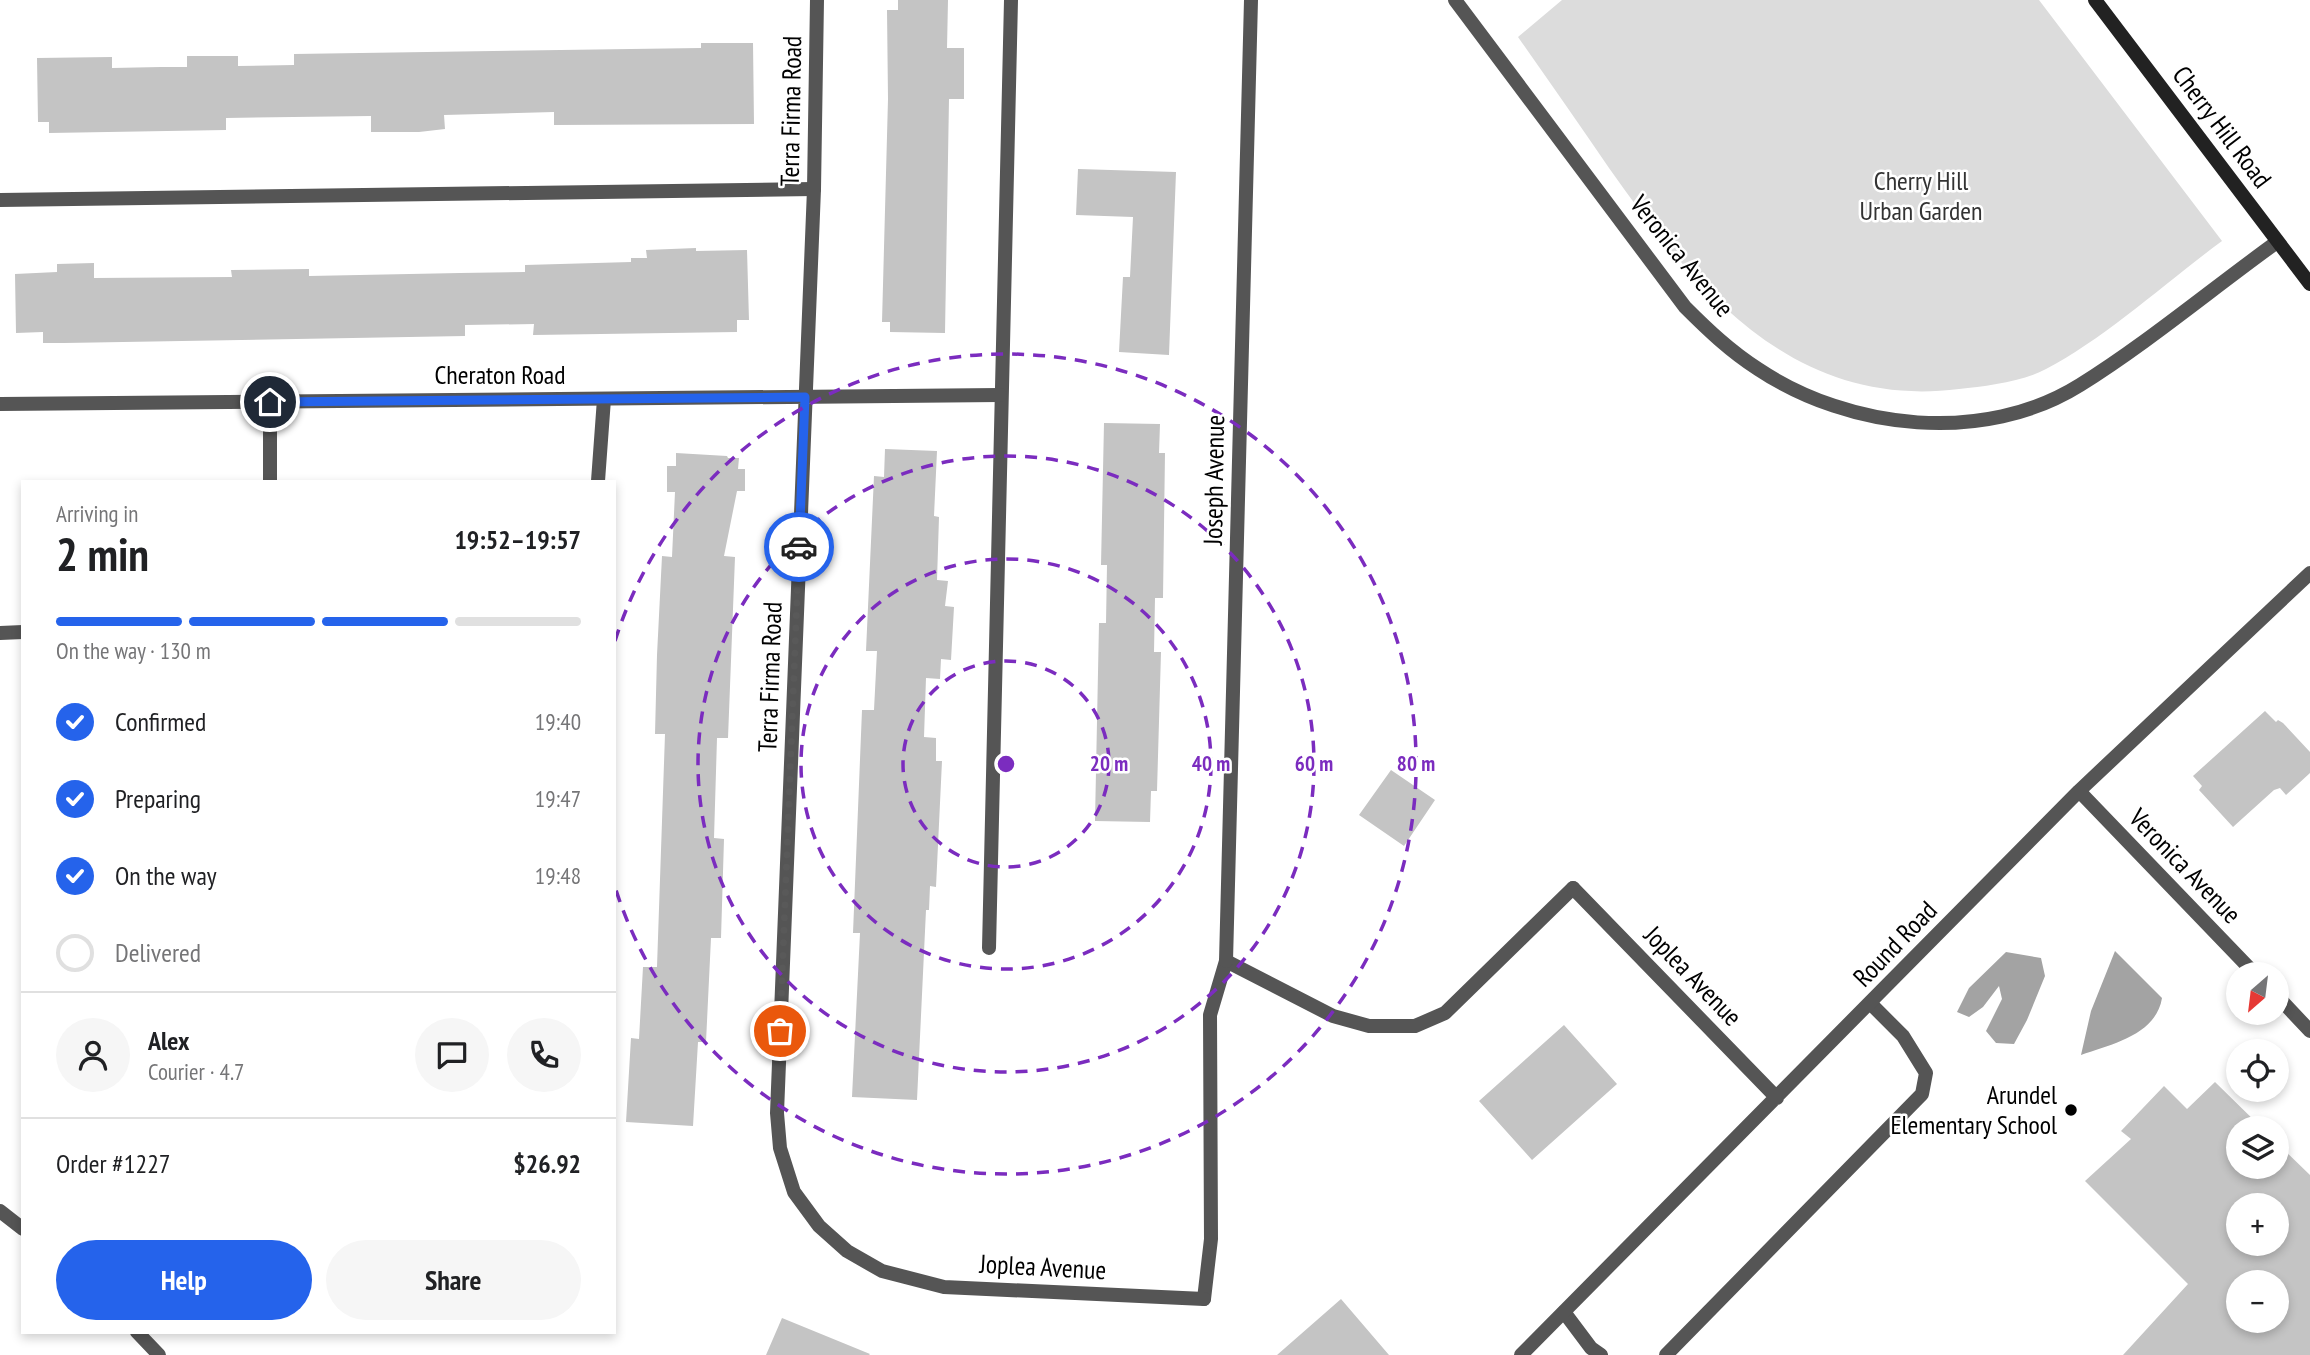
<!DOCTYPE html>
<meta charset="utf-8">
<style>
:root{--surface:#fff;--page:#f6f6f6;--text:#202124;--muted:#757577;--line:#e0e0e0;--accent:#2563eb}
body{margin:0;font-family:"PT Sans Narrow",sans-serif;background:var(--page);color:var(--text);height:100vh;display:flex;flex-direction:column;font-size:26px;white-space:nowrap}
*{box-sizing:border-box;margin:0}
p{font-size:23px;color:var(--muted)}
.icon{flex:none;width:38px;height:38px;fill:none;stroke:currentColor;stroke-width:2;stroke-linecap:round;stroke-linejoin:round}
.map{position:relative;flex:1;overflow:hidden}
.panel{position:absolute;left:21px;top:480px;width:595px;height:854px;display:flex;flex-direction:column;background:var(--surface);border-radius:0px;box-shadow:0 4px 10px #0003}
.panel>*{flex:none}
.needle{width:46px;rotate:208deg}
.tools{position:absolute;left:2226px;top:962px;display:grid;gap:14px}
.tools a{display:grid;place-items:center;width:63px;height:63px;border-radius:50%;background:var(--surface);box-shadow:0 4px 10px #0003;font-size:35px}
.pin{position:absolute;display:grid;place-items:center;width:60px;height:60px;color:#fff;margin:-30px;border:4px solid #fff;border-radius:50%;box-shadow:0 2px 7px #0007}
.courier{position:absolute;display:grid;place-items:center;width:70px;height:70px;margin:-35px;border:5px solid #2563eb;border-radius:50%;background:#fff;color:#222;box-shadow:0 2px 9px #0007}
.overview em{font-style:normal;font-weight:800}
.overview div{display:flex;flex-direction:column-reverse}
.overview{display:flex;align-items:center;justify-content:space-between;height:119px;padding:0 35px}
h1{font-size:46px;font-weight:800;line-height:52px}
.bar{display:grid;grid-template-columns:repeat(4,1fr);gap:10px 7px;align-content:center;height:84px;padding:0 35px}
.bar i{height:9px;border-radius:5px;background:var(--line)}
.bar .current{background:var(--accent)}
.bar p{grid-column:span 4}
.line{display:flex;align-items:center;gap:18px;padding:0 35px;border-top:2px solid var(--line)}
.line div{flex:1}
.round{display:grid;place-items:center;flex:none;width:74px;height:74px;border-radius:37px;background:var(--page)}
ol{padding:0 35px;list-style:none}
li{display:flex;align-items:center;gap:21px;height:77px}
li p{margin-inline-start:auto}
li .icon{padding:7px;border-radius:50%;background:var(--accent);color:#fff;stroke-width:4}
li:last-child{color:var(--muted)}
li i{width:38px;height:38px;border:4px solid var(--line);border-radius:50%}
.primary-button{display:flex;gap:14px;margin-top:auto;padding:14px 35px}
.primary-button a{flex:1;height:80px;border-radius:42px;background:var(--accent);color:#fff;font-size:28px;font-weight:800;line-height:80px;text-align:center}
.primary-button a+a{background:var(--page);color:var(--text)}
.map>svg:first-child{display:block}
</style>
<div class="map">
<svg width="2310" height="1355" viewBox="0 0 2310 1355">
<rect width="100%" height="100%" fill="#fff"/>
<path fill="#dcdcdc" d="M1562,0H2039L2222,241C2169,280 2104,339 2046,369C2022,382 1986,386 1959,389C1793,410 1695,290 1609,168C1579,124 1549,81 1518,37Z"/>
<path fill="#a3a3a3" d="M2115,951L2162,998C2156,1035 2112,1044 2081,1055L2091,1011Z
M2006,952L2041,958L2045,976L2027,1020L2014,1044L1996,1043L1986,1031L2002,999L1999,986L1983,1007L1969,1017L1957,1012L1969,988Z"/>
<path fill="#c4c4c4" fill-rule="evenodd" d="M898,0H948L947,48H964V99H949L945,333L890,332V322H882L888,99L887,10H898Z
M701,43H753L754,124L554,125V112L444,115L445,129L419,132H371V116L226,118V130L49,133V122H38L37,58L112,57V68L161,67H187V56H238V66L294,65V54L701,48Z
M1078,169L1176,172L1169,355L1119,352L1123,277H1130L1133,217L1076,215Z
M696,248V251L747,250L749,320H737V332L533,335L534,324L465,325V336L64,343H43V332L16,333L15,274L57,272V264L94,263V278L232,277L231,270L309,269V276L460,273L525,272V265L631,262V258H647L646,250Z
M1104,423L1160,424L1159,453H1165L1163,598H1155L1154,652H1161L1157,791H1151L1150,822L1095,821L1099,623H1106L1107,565H1101Z
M885,449L937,451L934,516L939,517L937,580L948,581L945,606L954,607L951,660L941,659L940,679L926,678L924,737L936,738V761H942L936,887L930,886L929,910H926L917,1100L852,1097L860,933H853L862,710H874L877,651H866L874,476L884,477Z
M676,453L727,456L728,458H739L738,469H745V491H737L724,556L735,557L728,738H717L714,838L724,839L721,938H711L706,1042H698L693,1126L626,1122L631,1038L639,1039L643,967H657L665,734H655L657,655L662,556L672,557L675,492H667V466H676Z
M2265,711L2276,722L2278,720L2283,723L2310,752V773L2286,795L2280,788L2274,790L2233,827L2199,790L2202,786L2193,776Z
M1391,770L1435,800L1404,846L1359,815Z
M1564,1025L1617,1084L1532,1160L1479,1101Z
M2215,1082L2263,1129H2238V1167H2277V1143L2310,1175V1355H2123L2188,1284L2085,1181L2131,1139L2121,1131L2164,1086L2187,1109ZM2238,1206H2277V1244H2238ZM2238,1283H2277V1321H2238Z
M1341,1299L1389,1355H1277Z
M782,1318L870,1354L869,1355H766Z"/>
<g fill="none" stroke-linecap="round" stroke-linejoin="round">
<path stroke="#555" stroke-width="14" d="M0,200L814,189
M598,481L604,399
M0,633L23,632
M989,948L1011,0
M1204,1299L1211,1239L1210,1015L1226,961L1333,1016L1369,1026H1415L1445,1013L1573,888
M1564,1312L1591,1348L1601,1355
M1666,1355L1922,1094L1926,1073L1903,1036L1871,1004"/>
<path stroke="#555" stroke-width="14" d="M817,0L814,189L777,1113L780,1148L794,1192L819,1226L847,1251L882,1271L944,1287L1204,1299
M1455,0L1685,307C1708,330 1730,351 1758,369C1850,430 1984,445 2080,385C2146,344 2213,288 2277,242
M270,402V481
M0,404L1000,395
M2079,791L2256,975
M1573,888L1777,1098
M1226,961L1251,0
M2277,996L2310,1031
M0,1211L23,1229
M137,1332L159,1355
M1521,1355L2079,791L2310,573"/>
<path stroke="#222" stroke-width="14" d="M2095,0L2310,284"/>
</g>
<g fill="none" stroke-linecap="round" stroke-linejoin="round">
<path stroke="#595959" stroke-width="7" stroke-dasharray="0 12.6" d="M780,1031L799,547"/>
<path stroke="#2563eb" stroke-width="9" d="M270,402L805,397L799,547"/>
</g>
<g fill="none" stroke="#7b2cbf" stroke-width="3.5" stroke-dasharray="12 9">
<circle cx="1006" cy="764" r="103"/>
<circle cx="1006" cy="764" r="205"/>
<circle cx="1006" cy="764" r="308"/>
<path d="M615 641A410 410 0 1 1 615 887"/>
</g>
<circle fill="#000" stroke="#fff" stroke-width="2.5" cx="2071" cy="1110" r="7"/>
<g text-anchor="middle" stroke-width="5" stroke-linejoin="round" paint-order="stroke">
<g font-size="26" fill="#000" stroke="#fff">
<text transform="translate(791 111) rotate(-89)" y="9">Terra Firma Road</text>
<text transform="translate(2222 127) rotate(53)" y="9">Cherry Hill Road</text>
<text transform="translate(1682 256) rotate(51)" y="9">Veronica Avenue</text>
<text x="500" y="384">Cheraton Road</text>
<text transform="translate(1214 480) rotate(-89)" y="9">Joseph Avenue</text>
<text transform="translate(770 677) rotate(-88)" y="9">Terra Firma Road</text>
<text transform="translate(2185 866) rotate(46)" y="9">Veronica Avenue</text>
<text transform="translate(1895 944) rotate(-46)" y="9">Round Road</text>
<text transform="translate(1693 976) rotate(46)" y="9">Joplea Avenue</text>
<text transform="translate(1043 1267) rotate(3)" y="9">Joplea Avenue</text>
</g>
<g font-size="26" fill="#333" stroke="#fff">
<text x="1921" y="190">Cherry Hill<tspan x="1921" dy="30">Urban Garden</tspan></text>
</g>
<g font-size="26" fill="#000" stroke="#fff" text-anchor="end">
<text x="2057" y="1104">Arundel<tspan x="2057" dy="30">Elementary School</tspan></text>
</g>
</g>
<circle cx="1006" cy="764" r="10" fill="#7b2cbf" stroke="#fff" stroke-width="3.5"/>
<g font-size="21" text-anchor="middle" font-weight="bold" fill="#7b2cbf" stroke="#fff" stroke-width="5" stroke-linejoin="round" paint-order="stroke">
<text x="1109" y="771">20 m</text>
<text x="1211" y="771">40 m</text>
<text x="1314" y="771">60 m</text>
<text x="1416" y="771">80 m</text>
</g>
</svg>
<div class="tools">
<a><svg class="needle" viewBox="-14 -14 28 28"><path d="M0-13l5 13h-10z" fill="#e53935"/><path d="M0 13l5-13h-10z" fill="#757577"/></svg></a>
<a><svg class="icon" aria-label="locate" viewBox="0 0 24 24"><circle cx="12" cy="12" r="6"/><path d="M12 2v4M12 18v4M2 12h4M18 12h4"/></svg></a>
<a><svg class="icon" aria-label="layers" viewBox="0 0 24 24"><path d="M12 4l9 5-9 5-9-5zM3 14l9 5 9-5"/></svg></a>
<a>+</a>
<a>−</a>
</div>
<div class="pin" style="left:780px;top:1031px;background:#ea580c"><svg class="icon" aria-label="bag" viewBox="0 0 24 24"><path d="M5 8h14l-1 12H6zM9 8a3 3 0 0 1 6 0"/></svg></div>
<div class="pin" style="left:270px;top:402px;background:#1f2937"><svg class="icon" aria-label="home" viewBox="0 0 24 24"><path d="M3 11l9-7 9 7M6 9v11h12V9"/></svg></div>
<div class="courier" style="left:799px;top:547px"><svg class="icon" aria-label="car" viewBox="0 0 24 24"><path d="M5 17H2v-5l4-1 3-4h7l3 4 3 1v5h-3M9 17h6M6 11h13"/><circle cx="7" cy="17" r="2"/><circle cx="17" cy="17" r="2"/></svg></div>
<section class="panel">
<div class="overview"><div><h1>2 min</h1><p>Arriving in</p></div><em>19:52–19:57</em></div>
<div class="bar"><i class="current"></i><i class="current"></i><i class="current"></i><i></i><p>On the way · 130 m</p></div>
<ol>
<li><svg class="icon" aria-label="check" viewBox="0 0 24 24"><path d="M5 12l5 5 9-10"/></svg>Confirmed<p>19:40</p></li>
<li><svg class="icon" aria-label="check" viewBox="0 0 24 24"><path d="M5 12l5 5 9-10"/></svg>Preparing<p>19:47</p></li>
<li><svg class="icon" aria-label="check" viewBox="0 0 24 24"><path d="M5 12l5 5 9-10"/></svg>On the way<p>19:48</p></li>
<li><i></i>Delivered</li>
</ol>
<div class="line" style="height:126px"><a class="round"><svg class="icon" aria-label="person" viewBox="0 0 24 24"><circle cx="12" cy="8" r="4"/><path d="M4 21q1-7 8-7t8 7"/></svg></a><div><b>Alex</b><p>Courier · 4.7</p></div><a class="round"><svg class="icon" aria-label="chat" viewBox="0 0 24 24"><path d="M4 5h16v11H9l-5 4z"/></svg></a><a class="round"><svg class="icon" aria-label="phone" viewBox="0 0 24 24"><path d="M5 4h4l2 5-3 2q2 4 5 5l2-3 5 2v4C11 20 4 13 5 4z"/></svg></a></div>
<div class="line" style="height:91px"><div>Order #1227</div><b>$26.92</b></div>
<div class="primary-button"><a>Help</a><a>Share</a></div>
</section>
</div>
